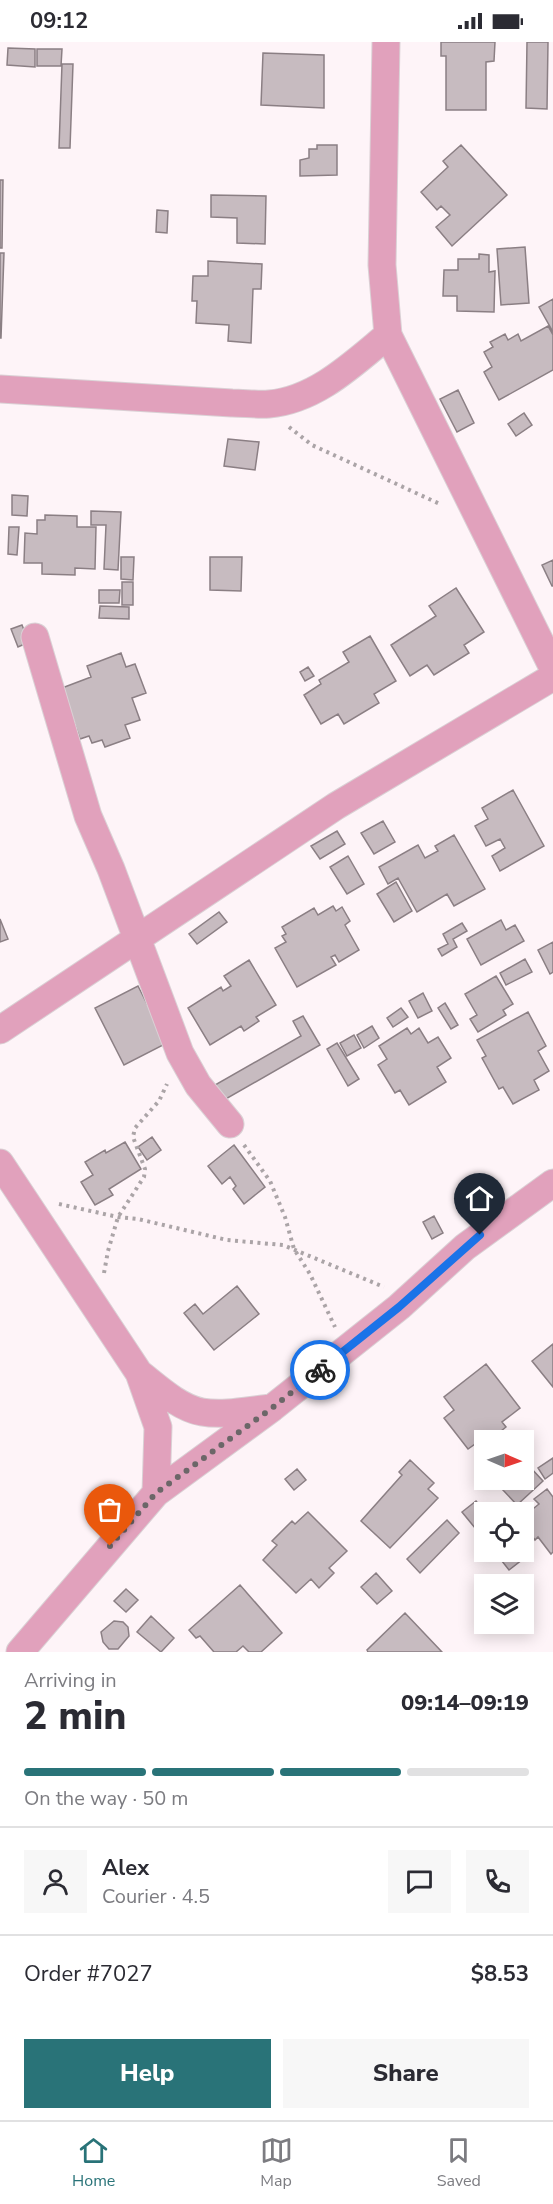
<!DOCTYPE html>
<meta charset="utf-8">
<style>
:root{--surface:#fff;--page:#f7f7f7;--text:#2b2b33;--muted:#7c7c81;--line:#e1e1e2;--accent:#297378}
body{margin:0;font-family:"Nunito Sans",sans-serif;background:var(--page);color:var(--text);height:100vh;display:flex;flex-direction:column;font-size:22px;white-space:nowrap}
*{box-sizing:border-box;margin:0}
p{font-size:20px;color:var(--muted)}
.icon{flex:none;width:33px;height:33px;fill:none;stroke:currentColor;stroke-width:2;stroke-linecap:round;stroke-linejoin:round}
.map{position:relative;height:1610px;overflow:hidden}
.side{display:flex;flex-direction:column;background:var(--surface);flex:1}
.side>*{flex:none}
.needle{width:39px;rotate:92deg}
.buttons{position:absolute;left:474px;top:1388px;display:grid;gap:12px}
.buttons a{display:grid;place-items:center;width:60px;height:60px;border-radius:0px;background:var(--surface);box-shadow:0 3px 15px #0003;font-size:30px}
.pin{position:absolute;display:grid;place-items:center;width:51px;height:51px;color:#fff;margin:-62px -26px;border-radius:50% 50% 50% 0;rotate:-45deg;box-shadow:0 0 6px #0007}
.pin .icon{rotate:45deg}
.courier{position:absolute;display:grid;place-items:center;width:60px;height:60px;margin:-30px;border:4px solid #1a73e8;border-radius:50%;background:#fff;color:#222;box-shadow:0 2px 8px #0007}
.headline em{font-style:normal;font-weight:800}
.headline div{display:flex;flex-direction:column-reverse}
.headline{display:flex;align-items:center;justify-content:space-between;height:102px;padding:0 24px}
h1{font-size:39px;font-weight:800;line-height:45px}
.bar{display:grid;grid-template-columns:repeat(4,1fr);gap:9px 6px;align-content:center;height:72px;padding:0 24px}
.bar i{height:8px;border-radius:4px;background:var(--line)}
.bar .selected{background:var(--accent)}
.bar p{grid-column:span 4}
.line{display:flex;align-items:center;gap:15px;padding:0 24px;border-top:2px solid var(--line)}
.line div{flex:1}
.round{display:grid;place-items:center;flex:none;width:63px;height:63px;border-radius:0px;background:var(--page)}
.primary-button{display:flex;gap:12px;margin-top:auto;padding:12px 24px}
.primary-button a{flex:1;height:69px;border-radius:0px;background:var(--accent);color:#fff;font-size:24px;font-weight:800;line-height:69px;text-align:center}
.primary-button a+a{background:var(--page);color:var(--text)}
.status{display:flex;justify-content:space-between;align-items:center;height:42px;padding:0 30px;background:var(--surface);direction:ltr}
.status svg{height:16px;fill:currentColor}
.tabs{display:flex;justify-content:space-around;align-items:center;height:84px;border-top:2px solid var(--line);background:var(--surface);font-size:16px;color:var(--muted)}
.tabs a{display:grid;justify-items:center;gap:3px}
.tabs .selected{color:var(--accent)}
.map>svg:first-child{display:block}
</style>
<div class="status"><b>09:12</b><svg viewBox="0 0 49 12"><path d="M0 12V9h3v3zM5 12V6h3v6zM10 12V3h3v9zM15 12V0h3v12zM26 1h20v11H26zM47 4h2v5h-2z"/></svg></div>
<div class="map">
<svg width="553" height="1610" viewBox="0 0 553 1610">
<rect width="100%" height="100%" fill="#fef4f8"/>
<path fill="#c7bbc0" stroke="#8b7f84" stroke-width="1.5" d="M441,0H495L494,19L486,20V68H446V14H441Z
M527,0H548L547,67L526,66Z
M8,6L35,7V25L7,23Z
M37,7H62L61,24H37Z
M263,11L324,13V66L261,63Z
M62,22H73L70,106H59Z
M317,103H337V133L300,134V118L309,116V107H317Z
M461,103L507,153L452,204L436,185L450,173L441,164L437,168L421,150L448,125L443,119Z
M0,138H3L2,206H0Z
M211,153L266,154L265,202L237,201V176L211,175Z
M157,168L168,169L167,191L156,190Z
M525,205L529,261L501,263L497,207Z
M0,211H4L1,296H0Z
M479,212L489,213V230L495,229L494,270L457,269V254H443L444,228H458V217H479Z
M208,219L262,222L261,247H253L251,301L228,299L229,283L196,281L197,259H192L193,234H208Z
M553,257V290L539,265Z
M548,284L553,293V328L499,358L484,330L492,325L484,310L493,305L490,300L505,292L508,298L518,292L521,299Z
M458,348L474,381L457,390L440,357Z
M524,371L532,383L516,394L508,382Z
M228,397L259,400L255,428L224,424Z
M12,453L28,454L27,474L12,473Z
M91,469L121,470L118,528L104,527L106,483H91Z
M45,473L77,474V485H96L95,527L75,526V533L42,532V521H24L25,491L37,492V478H45Z
M9,485H19L17,513L8,512Z
M121,515H134L133,538L121,537Z
M210,515H242L241,549L210,548Z
M553,518V544H552L542,523Z
M122,540H133V563H122Z
M456,546L484,590L464,603L469,611L434,633L427,623L410,634L391,603L436,574L429,564Z
M99,548H120L119,561H99Z
M100,564L129,565V577L99,576Z
M22,583L29,600L18,605L11,587Z
M370,594L396,639L374,652L379,661L344,682L338,672L321,682L304,653L321,642L319,638L349,620L343,610Z
M121,611L126,625L135,622L146,651L132,656L140,678L125,683L130,696L105,705L102,698L92,701L89,694L80,697L62,646L91,635L87,624Z
M308,625L314,634L305,639L300,630Z
M513,748L544,804L500,829L492,814L505,806L500,797L486,804L475,784L488,777L482,766Z
M383,779L395,800L374,812L361,791Z
M337,789L345,802L320,817L311,804Z
M454,793L485,847L454,864L447,852L417,870L398,836L388,842L379,825L418,803L425,816L438,809L435,804Z
M348,814L364,842L347,852L330,825Z
M396,840L412,869L394,880L377,852Z
M333,864L336,869L342,865L350,879L345,883L359,908L339,920L335,913L331,915L336,923L297,945L275,906L286,900L282,894L286,892L282,885L314,866L318,873Z
M219,870L227,880L197,902L189,892Z
M0,877L8,897L0,900Z
M501,878L506,888L515,883L524,899L481,923L467,897Z
M462,881L467,889L453,897L457,905L442,914L438,907L448,902L443,892Z
M553,900V930L550,932L538,908Z
M525,917L532,930L506,943L500,931Z
M249,918L276,963L256,975L259,979L244,989L241,984L210,1003L188,966L221,945L223,949L231,944L224,934Z
M496,934L513,962L503,968L506,973L478,990L470,977L477,973L465,952Z
M138,944L167,1001L124,1023L95,966Z
M423,951L432,969L418,976L409,959Z
M445,961L458,983L451,987L438,966Z
M401,966L408,975L393,985L387,976Z
M528,970L546,1004L538,1009L549,1029L534,1038L539,1048L513,1062L503,1045L499,1047L482,1016L486,1014L477,998Z
M303,974L320,1003L217,1062L208,1047L301,994L293,979Z
M372,984L379,996L364,1006L357,993Z
M407,986L411,992L419,986L428,1001L438,995L451,1016L437,1025L446,1040L409,1063L400,1048L395,1051L378,1023L387,1017L379,1004Z
M354,993L361,1006L347,1014L340,1001Z
M337,1001L359,1037L348,1044L327,1007Z
M152,1095L161,1108L147,1118L138,1105Z
M125,1100L141,1127L109,1147L113,1153L95,1163L81,1140L93,1133L85,1120L105,1108L106,1111Z
M234,1103L265,1145L244,1162L233,1147L236,1144L230,1135L222,1142L208,1124Z
M434,1174L443,1191L432,1197L423,1180Z
M237,1244L259,1272L214,1308L184,1271L195,1262L203,1272Z
M553,1302V1345L532,1319Z
M486,1322L520,1366L502,1380L506,1385L490,1398H484V1402L482,1404L478,1400L468,1407L444,1376L454,1368L444,1355Z
M553,1416V1431L545,1437L538,1426Z
M410,1418L434,1441L428,1447L438,1456L390,1506L361,1479L402,1433L399,1430Z
M529,1424L543,1439L517,1463L503,1448L514,1437H524V1429Z
M297,1427L306,1438L294,1448L285,1437Z
M547,1447L553,1455V1510L551,1512L538,1495L535,1498L524,1483V1474L539,1462L534,1457Z
M476,1459L485,1470L484,1497L462,1470Z
M308,1470L347,1509L329,1526L334,1531L319,1546L311,1537L296,1551L263,1518L277,1503L272,1499L292,1479L295,1482Z
M447,1478L459,1491L420,1531L407,1517Z
M494,1509H517L523,1517L509,1528Z
M376,1531L392,1549L377,1562L361,1545Z
M240,1543L282,1591L261,1610H249L243,1604L236,1610H214L200,1594L196,1596L189,1588Z
M126,1547L138,1558L126,1570L114,1559Z
M405,1571L442,1610H368L367,1608Z
M151,1574L174,1596L161,1610L137,1590Z
M114,1579L123,1580L128,1585L129,1594L118,1607H109L103,1600L101,1590Z"/>
<g fill="none" stroke-linecap="round" stroke-linejoin="round">
<g stroke="#dad1d5" stroke-width="29">
<path id="minor" d="M386,0L382,223L388,293L553,626
M0,347L232,361C244,361 257,363 269,362C316,358 354,321 388,293
M35,595L88,774L111,827L180,1011L198,1043L230,1082
M0,988L336,764L553,635
M0,1121L139,1331L158,1385L156,1451
M139,1331C157,1345 179,1366 202,1370C224,1374 250,1368 272,1366
M20,1610L156,1451L272,1366L399,1265L465,1205L553,1141"/>
</g>
<path stroke="#aba4a7" stroke-width="4" stroke-dasharray="3 4.5" stroke-linecap="butt" d="M289,385L312,403L442,463
M244,1103L270,1139L285,1175L294,1207L310,1232L335,1285
M59,1162L118,1175L138,1177L227,1198L283,1203L384,1245
M104,1231L108,1209L118,1175L144,1135L145,1127L133,1095L135,1086L159,1059L167,1042"/>
<use href="#minor" stroke="#e1a1bc" stroke-width="27"/>
</g>
<g fill="none" stroke-linecap="round" stroke-linejoin="round">
<path stroke="#6c6668" stroke-width="6" stroke-dasharray="0 10.8" d="M110,1504L156,1451L272,1366L320,1328"/>
<path stroke="#1a73e8" stroke-width="8" d="M320,1328L399,1265L480,1193"/>
</g>
</svg>
<div class="buttons">
<a><svg class="needle" viewBox="-14 -14 28 28"><path d="M0-13l5 13h-10z" fill="#e53935"/><path d="M0 13l5-13h-10z" fill="#7c7c81"/></svg></a>
<a><svg class="icon" aria-label="locate" viewBox="0 0 24 24"><circle cx="12" cy="12" r="6"/><path d="M12 2v4M12 18v4M2 12h4M18 12h4"/></svg></a>
<a><svg class="icon" aria-label="layers" viewBox="0 0 24 24"><path d="M12 4l9 5-9 5-9-5zM3 14l9 5 9-5"/></svg></a>
</div>
<div class="pin" style="left:110px;top:1504px;background:#ea580c"><svg class="icon" aria-label="bag" viewBox="0 0 24 24"><path d="M5 8h14l-1 12H6zM9 8a3 3 0 0 1 6 0"/></svg></div>
<div class="pin" style="left:480px;top:1193px;background:#1f2937"><svg class="icon" aria-label="home" viewBox="0 0 24 24"><path d="M3 11l9-7 9 7M6 9v11h12V9"/></svg></div>
<div class="courier" style="left:320px;top:1328px"><svg class="icon" aria-label="bike" viewBox="0 0 24 24"><circle cx="6" cy="16" r="4"/><circle cx="18" cy="16" r="4"/><path d="M6 16l4-8h5l3 8M10 8l3 8H6M13 5h3"/></svg></div>
</div>
<section class="side">
<div class="headline"><div><h1>2 min</h1><p>Arriving in</p></div><em>09:14–09:19</em></div>
<div class="bar"><i class="selected"></i><i class="selected"></i><i class="selected"></i><i></i><p>On the way · 50 m</p></div>
<div class="line" style="height:108px"><a class="round"><svg class="icon" aria-label="person" viewBox="0 0 24 24"><circle cx="12" cy="8" r="4"/><path d="M4 21q1-7 8-7t8 7"/></svg></a><div><b>Alex</b><p>Courier · 4.5</p></div><a class="round"><svg class="icon" aria-label="chat" viewBox="0 0 24 24"><path d="M4 5h16v11H9l-5 4z"/></svg></a><a class="round"><svg class="icon" aria-label="phone" viewBox="0 0 24 24"><path d="M5 4h4l2 5-3 2q2 4 5 5l2-3 5 2v4C11 20 4 13 5 4z"/></svg></a></div>
<div class="line" style="height:78px"><div>Order #7027</div><b>$8.53</b></div>
<div class="primary-button"><a>Help</a><a>Share</a></div>
</section>
<nav class="tabs">
<a class="selected"><svg class="icon" aria-label="home" viewBox="0 0 24 24"><path d="M3 11l9-7 9 7M6 9v11h12V9"/></svg>Home</a>
<a><svg class="icon" aria-label="map" viewBox="0 0 24 24"><path d="M3 6l6-2 6 2 6-2v14l-6 2-6-2-6 2zM9 4v14M15 6v14"/></svg>Map</a>
<a><svg class="icon" aria-label="saved" viewBox="0 0 24 24"><path d="M7 4h10v16l-5-4-5 4z"/></svg>Saved</a>
</nav>
